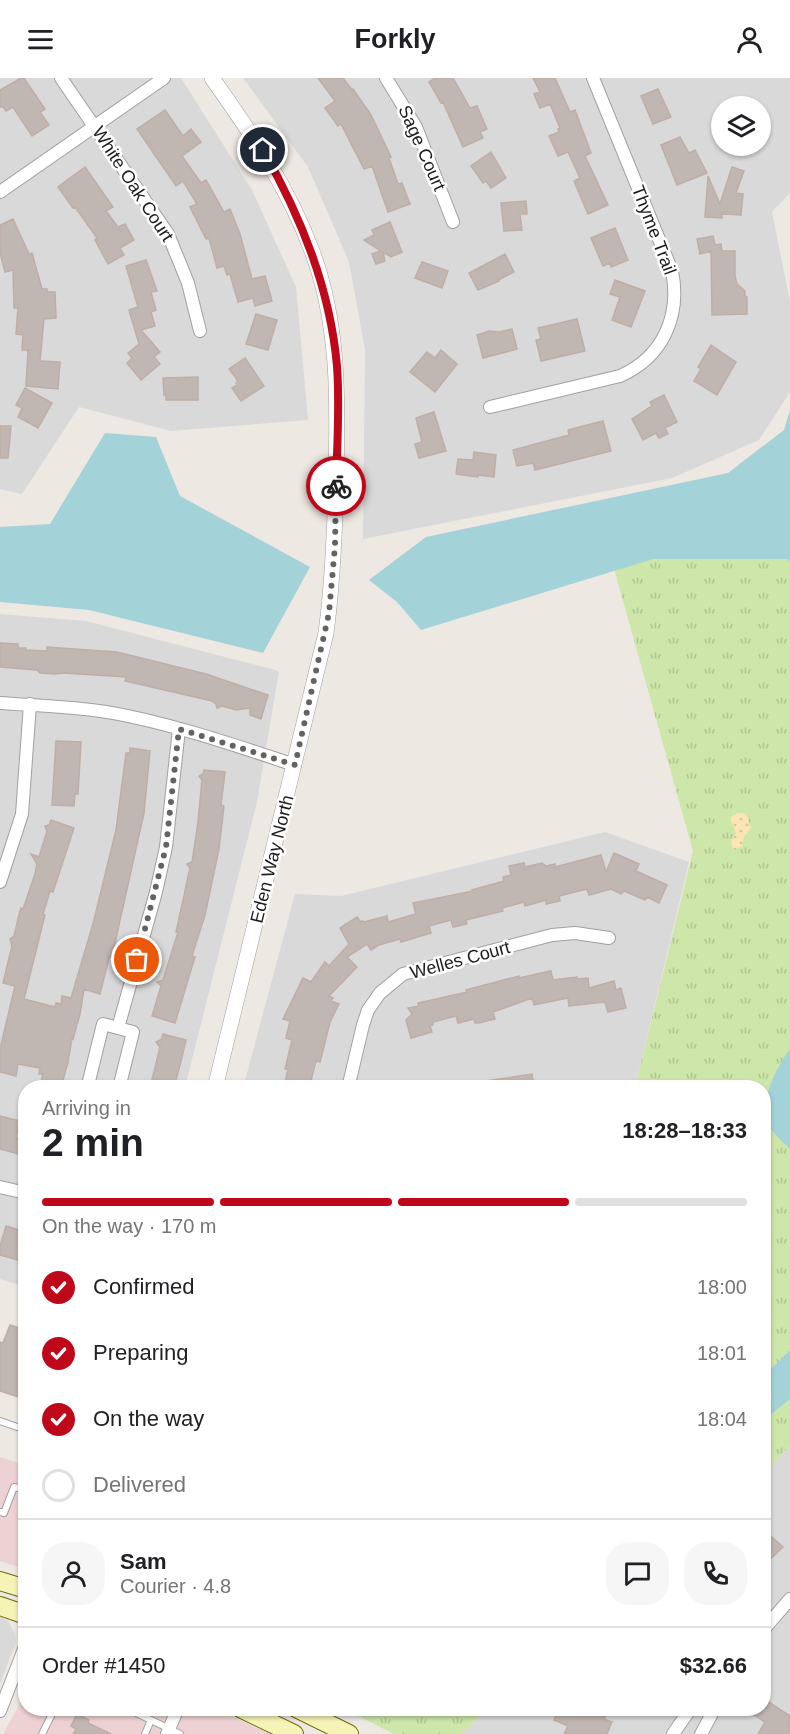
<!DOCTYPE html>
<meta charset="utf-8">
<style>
:root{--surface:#fff;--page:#f6f6f6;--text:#202124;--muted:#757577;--line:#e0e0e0;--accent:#bf091b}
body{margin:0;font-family:Helvetica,sans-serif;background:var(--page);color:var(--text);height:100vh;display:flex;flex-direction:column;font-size:22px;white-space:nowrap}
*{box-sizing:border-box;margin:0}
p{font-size:20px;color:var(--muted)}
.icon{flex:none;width:33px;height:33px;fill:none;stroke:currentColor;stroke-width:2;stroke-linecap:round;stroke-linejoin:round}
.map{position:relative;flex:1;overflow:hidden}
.side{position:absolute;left:18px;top:1002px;width:753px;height:636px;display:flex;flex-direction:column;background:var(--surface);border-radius:24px;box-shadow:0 2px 4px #0004}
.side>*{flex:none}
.controls{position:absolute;left:711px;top:18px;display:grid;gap:12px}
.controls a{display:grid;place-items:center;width:60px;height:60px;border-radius:50%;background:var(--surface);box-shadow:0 2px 4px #0004;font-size:30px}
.pin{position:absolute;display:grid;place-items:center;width:51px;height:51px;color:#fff;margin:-26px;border:3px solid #fff;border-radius:50%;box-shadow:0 2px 6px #0007}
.courier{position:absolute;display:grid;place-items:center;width:60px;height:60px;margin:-30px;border:4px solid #bf091b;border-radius:50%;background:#fff;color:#222;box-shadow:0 2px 8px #0007}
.overview em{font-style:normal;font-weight:700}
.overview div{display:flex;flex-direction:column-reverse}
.overview{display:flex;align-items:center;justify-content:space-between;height:102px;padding:0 24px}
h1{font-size:39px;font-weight:700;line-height:45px}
.bar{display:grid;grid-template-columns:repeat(4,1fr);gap:9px 6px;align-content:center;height:72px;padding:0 24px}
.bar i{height:8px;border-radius:4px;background:var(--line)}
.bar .selected{background:var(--accent)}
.bar p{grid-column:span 4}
.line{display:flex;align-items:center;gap:15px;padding:0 24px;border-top:2px solid var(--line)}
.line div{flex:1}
.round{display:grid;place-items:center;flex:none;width:63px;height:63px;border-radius:24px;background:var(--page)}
ol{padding:0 24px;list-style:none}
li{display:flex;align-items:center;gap:18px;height:66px}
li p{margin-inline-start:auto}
li .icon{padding:6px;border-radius:50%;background:var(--accent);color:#fff;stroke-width:4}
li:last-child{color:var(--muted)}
li i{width:33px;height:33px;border:3px solid var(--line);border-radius:50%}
header{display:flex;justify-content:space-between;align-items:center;height:78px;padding:0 24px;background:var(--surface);font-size:27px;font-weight:700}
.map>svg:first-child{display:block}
</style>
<header><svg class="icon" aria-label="menu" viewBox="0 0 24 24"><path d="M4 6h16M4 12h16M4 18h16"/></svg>Forkly<svg class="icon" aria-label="person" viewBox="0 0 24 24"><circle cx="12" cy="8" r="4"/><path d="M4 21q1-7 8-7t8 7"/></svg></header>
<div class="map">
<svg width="790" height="1656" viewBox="0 0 790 1656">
<defs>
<pattern id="grass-tufts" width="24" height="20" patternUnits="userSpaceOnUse" patternTransform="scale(1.5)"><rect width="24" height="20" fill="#cde6a9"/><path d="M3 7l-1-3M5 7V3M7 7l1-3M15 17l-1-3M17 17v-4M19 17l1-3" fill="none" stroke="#afc591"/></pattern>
<pattern id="sand-dots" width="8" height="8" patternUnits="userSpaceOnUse" patternTransform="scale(1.5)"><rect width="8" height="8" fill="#fbe5b2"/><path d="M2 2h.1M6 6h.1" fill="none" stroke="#d7c498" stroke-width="1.8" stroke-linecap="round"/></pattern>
</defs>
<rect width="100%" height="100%" fill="#ede8e2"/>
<path fill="#dad9d9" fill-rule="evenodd" d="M0,0H181L252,112L296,209L308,342L171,353L79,329L22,416L0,411Z
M243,0H790V115L772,134L790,224V314L759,362L672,400L363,461L365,272L349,184L308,89ZM722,28H760V68H722Z
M0,536L86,543L279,593L257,724L185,1009L26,1010L25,1209L0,1201Z
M605,754L689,784L635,1009L243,1010L295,816L341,818Z
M790,1367V1656H461L487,1631L764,1630V1397Z
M0,1539L8,1543L15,1556L16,1564L0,1606Z"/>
<path fill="#eed2d3" d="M0,1379L25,1387V1465L18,1489L0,1483Z
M25,1611L26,1630L215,1631L271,1656H3L17,1631Z"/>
<path fill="url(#grass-tufts)" d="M790,412V1367L764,1397V1010L635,1009L693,773L606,462Z
M361,1631V1630L487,1631L461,1656H394L358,1638Z"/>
<path fill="url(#sand-dots)" d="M736,735H744L747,738L751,750L744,759L742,769L733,772L731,764L736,755L730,740Z"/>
<path fill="#a4d2d9" d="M790,332V484L787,481H653L421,552L397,524L369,502L426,459L728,395L784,352Z
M105,355L156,359L180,418L310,489L263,575L89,532L0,524V449L50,446Z
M790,971V1071C783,1064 772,1055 768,1046C759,1023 776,990 790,971Z
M790,1272V1321L764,1342V1298Z"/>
<path fill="#c1b7b2" stroke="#beaea5" stroke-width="1.5" d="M21,0H24L45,31L40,34L49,47L32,58L13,29L6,33L3,29H0V12Z
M318,0H343L352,12L353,11L371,37L391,79L389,80L398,106L402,105L410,126L388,134L372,88L364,91L341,46L338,48L325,30L335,23Z
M435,0H453L470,30L477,28L487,51L480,54L483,60L463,69L443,24L441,25L429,4Z
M533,0H555L570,34L575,32L591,75L585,78L608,127L588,136L574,103L580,100L568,74L558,78L549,58L559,54L558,51L560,50L550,26L540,30L534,16L540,14Z
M658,11L671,39L653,46L641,18Z
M165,32L183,58L191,51L201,64L182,78L201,105L206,102L224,134L230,131L240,156L252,201L265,198L272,223L255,228L253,220L238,224L230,196L227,197L224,188L217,190L209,160L206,161L190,129L197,126L183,103L176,108L137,51Z
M680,59L689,75L695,72L707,95L677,107L661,67Z
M491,74L506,100L491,110L486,103L483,105L471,88Z
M85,89L113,129L106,133L118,149L125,146L134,162L120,170L124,177L108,186L95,162L97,160L75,129L73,130L58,109Z
M732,89L744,93L736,115L743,116L741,137L722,136V140L705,139L708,98L720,126Z
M526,123L527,136H520L522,152L504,153L501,125Z
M13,141L29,176L32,175L42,211H47V214H55L56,240L44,241L40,283L60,284L58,311L26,308L28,272H22L23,257L16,256L18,230H14L13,192L5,194L0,175V147Z
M390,144L402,174L391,179L383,174L385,183L376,186L372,176L381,173L364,162L374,157L372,152Z
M615,150L628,182L611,189L610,185L603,188L591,160Z
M713,158L715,167L721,166L722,173H735V197L737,206L745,213V219H747V236L712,237L711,173L700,176L697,161Z
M505,176L514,194L498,202L499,203L478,212L469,195Z
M146,182L157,213L151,214L156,232L151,234L155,248L141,252L160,274L154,279L160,286L141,302L127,285L132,280L128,275L139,266L129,232L138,229L126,188Z
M422,184L448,193L442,210L415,200Z
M615,202L645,213L631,249L612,242L620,219L610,216Z
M256,236L277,242L268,272L246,266Z
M577,241L585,273L541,283L536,262L541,261L538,250Z
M512,251L517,271L483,280L477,257L489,253L499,254Z
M711,267L736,284L717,317L694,303L701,291L698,289Z
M441,272L457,286L435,314L410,294L427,274L435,280Z
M245,280L264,308L241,323L232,310L237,307L236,305L238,303L229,291Z
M198,299V322H166V317H164L163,300Z
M25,310L52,325L38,350L18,339L22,330L16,327Z
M664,317L677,344L665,350L668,356L659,360L656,355L643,362L632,341L652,328L650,324Z
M434,334L446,373L419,380L415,366L422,364L416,340Z
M603,343L611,373L535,392L533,385L517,388L513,372L569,357L568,352Z
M0,348H11L8,380H0Z
M474,374L496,377L494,399L478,397V399L456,396L458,381L473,382Z
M0,565L18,566V570H26V572L47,573V569L117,574L206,596L268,617L261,641L250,637V630L236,632L222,628L217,630L216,626L212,623L125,603L126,599L63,595L56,596L40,595L37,592L0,589Z
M56,663L81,664L78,716H75L74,728L52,727Z
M130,670L150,673L144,735L113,874L109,880L100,916L84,911L80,936L73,961L72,960L68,984L61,1009L41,1004L43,996H39L40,990L18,986L16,998L0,994V971L15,908L3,905L12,868L10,861L14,858L19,837L21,830L23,831L35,796L37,786L31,776L39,779L47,753L45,748L49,747L51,742L74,750L53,814L50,813L43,836L45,837L24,921L55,929L56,925L61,926L62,918L71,920L93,846L116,752L126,675H130Z
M204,692L225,694L221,727L224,728L219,771L205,837L192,878L195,879L175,945L152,938L161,908L157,904L163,902L178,854H176L190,790L187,786L192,784L198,744L202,702L199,698L203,696Z
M614,775L639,786L636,793L667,807L659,825L647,819L645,822L624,813L621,816L611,811L589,817L587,811L559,818L560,823L546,826V822L525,828L524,824L502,830L503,833L466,842L467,846L453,849L451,842L429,848L431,855L401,864L400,861L379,867L371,872L367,866L347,879L357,889L329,918L333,920L331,923L339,926L330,944L320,984L316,983L309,1010H284L288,991H285L292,962L286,960L290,943L283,941L303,900L311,904L325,884L329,888L349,866L340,850L357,839L361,844L363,843L364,844L387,838L388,844L416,836L413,825L473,813L472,812L504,803L503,799L511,797L509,788L524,785L525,789L542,785L546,788L555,786V789L601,777L606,794Z
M551,893L553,902L577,899L578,901L588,900L589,910L614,903L616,912L621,910L626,930L608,934L605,924L569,928L568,920L534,927L532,920L493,934L495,941L479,945H475L474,941L458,945L456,938L433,944V947L430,948L432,954L411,960L406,942L412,936L408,930L419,928L418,925L467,914L466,912L519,898V900Z
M163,956L186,962L181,983L174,1010H150L160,969L156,964L162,961Z
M532,996L534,1010H488L487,1003Z
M0,1038L20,1043L16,1060L26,1063V1078L0,1071Z
M6,1148L26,1154V1168L23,1177L20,1175L18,1182L0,1177V1168Z
M10,1247L26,1252V1311L22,1320L0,1313V1264L3,1265Z
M764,1452L783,1469L764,1487Z
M764,1621L790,1638V1656H758L765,1644L743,1630H764Z
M571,1630H602L608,1633L604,1641L612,1644L607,1656H564L568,1648L554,1642L558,1633L568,1637Z
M77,1636L89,1642L88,1645L111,1656H73L76,1651L71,1648Z"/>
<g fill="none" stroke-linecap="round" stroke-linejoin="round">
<g stroke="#a0a0a0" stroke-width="8">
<path id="service" d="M0,1343L26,1352
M0,1434L4,1435L14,1409L26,1412
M126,1630L180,1656
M42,1656L55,1630
M145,1656L151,1642"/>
</g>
<g stroke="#a0a0a0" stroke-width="14">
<path id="minor" d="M61,0L168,156L188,205L200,253
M386,0L416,49L453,144
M0,114L164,0
M490,329L620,298C663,279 681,238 672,193L593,0
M0,625C43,628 86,629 128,638C185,650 240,669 295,687
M0,804L22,736L30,626
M118,950L156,814L166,769L179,651
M97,1010L88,1007L103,946L133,954L119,1010
M348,1010L363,947L368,932L380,915L403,896L552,857L575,855L609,860
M0,1109L26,1115
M764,1551L790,1521
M0,1633L26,1566
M167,1656L178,1630
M673,1656L691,1630
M701,1656L715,1630"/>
</g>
<g stroke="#a0a0a0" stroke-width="16">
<path id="tertiary" d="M212,0C251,55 288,109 312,173C339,245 338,321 336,397C335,450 333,503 326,555L215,1010"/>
</g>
<g stroke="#6c6d09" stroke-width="20">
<path id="secondary" d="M0,1503L26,1511
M0,1528L26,1537
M240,1630L294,1656
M296,1630L349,1656"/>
</g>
<use href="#service" stroke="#fff" stroke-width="6"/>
<use href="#minor" stroke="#fff" stroke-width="12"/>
<use href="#tertiary" stroke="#fff" stroke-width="15"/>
<use href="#secondary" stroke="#f6f3b7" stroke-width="18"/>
</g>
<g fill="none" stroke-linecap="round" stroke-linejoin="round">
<path stroke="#656361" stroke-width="6" stroke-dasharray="0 10.8" d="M137,882L166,769L179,651L295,687L329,535L335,468L336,408"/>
<path stroke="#bf091b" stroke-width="8" d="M263,72C301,139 330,210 337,288C340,328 337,368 336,408"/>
</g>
<g text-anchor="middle" stroke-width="5" stroke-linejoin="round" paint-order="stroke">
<g font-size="18" fill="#1c1c1c" stroke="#fff">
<text transform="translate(422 70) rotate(66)" y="6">Sage Court</text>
<text transform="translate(133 106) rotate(57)" y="6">White Oak Court</text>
<text transform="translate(654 152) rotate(69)" y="6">Thyme Trail</text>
<text transform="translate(272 781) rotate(-76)" y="6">Eden Way North</text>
<text transform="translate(460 882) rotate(-15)" y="6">Welles Court</text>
</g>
</g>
</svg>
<div class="controls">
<a><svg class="icon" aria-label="layers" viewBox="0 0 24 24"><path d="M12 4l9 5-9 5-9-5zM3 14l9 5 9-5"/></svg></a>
</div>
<div class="pin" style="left:137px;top:882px;background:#ea580c"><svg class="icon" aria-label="bag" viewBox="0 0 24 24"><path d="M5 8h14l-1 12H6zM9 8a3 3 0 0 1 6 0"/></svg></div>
<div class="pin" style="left:263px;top:72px;background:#1f2937"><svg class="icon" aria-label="home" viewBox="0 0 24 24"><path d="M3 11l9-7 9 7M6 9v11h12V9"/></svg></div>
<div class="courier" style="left:336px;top:408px"><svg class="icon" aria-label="bike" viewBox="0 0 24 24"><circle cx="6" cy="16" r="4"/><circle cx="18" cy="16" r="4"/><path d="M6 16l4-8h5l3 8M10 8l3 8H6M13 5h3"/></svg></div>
<section class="side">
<div class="overview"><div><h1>2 min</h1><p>Arriving in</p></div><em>18:28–18:33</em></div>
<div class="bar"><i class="selected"></i><i class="selected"></i><i class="selected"></i><i></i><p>On the way · 170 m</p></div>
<ol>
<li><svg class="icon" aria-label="check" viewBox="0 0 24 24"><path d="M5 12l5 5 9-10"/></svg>Confirmed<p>18:00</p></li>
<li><svg class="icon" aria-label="check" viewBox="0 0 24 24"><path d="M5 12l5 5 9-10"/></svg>Preparing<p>18:01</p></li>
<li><svg class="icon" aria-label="check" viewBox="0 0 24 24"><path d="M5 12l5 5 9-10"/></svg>On the way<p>18:04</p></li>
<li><i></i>Delivered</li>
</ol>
<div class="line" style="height:108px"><a class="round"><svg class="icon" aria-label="person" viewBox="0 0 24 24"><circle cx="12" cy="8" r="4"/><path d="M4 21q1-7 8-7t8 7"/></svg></a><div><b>Sam</b><p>Courier · 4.8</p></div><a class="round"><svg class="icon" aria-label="chat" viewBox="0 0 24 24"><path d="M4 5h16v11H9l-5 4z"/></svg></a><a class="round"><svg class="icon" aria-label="phone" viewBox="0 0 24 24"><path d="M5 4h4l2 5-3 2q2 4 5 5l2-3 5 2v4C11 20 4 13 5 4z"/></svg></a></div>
<div class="line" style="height:78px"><div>Order #1450</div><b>$32.66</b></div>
</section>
</div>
